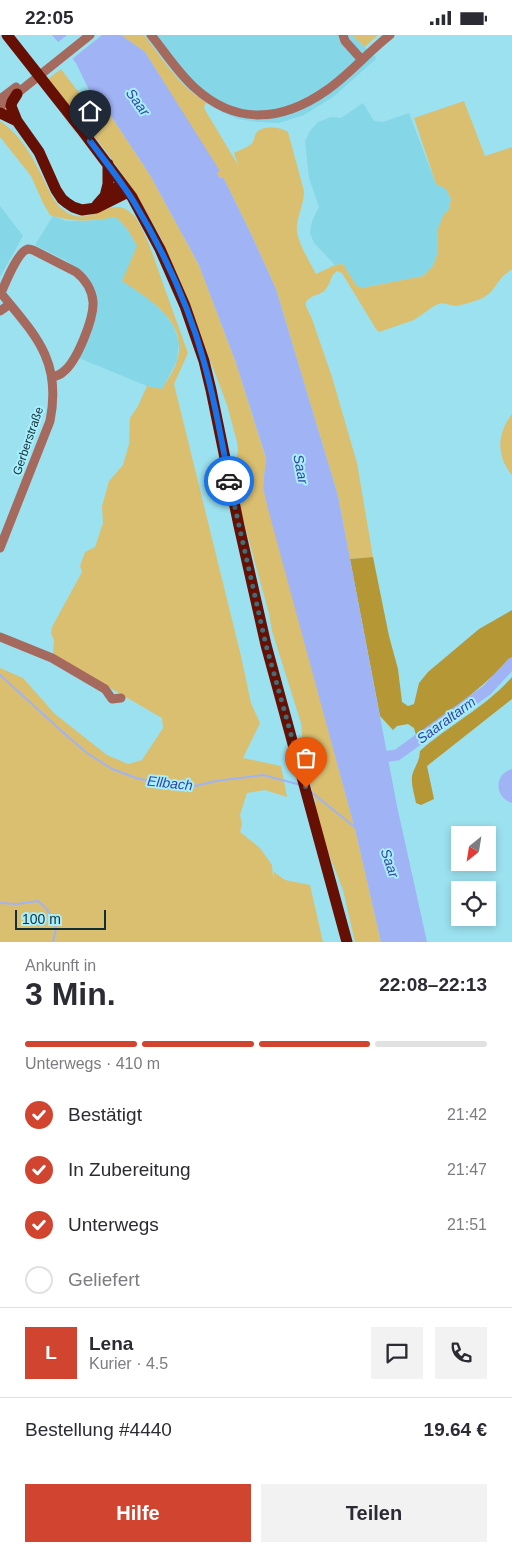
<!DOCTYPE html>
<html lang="de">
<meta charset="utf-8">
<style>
:root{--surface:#fff;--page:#f2f2f3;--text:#2b2b33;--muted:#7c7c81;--line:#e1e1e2;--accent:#d14530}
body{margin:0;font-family:Helvetica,sans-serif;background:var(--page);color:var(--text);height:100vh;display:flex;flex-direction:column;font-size:19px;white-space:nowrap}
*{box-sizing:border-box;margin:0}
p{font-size:16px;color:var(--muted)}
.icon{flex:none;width:28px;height:28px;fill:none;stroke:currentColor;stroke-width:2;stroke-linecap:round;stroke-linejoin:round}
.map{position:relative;height:907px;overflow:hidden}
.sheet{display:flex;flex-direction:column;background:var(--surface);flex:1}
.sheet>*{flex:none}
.needle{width:32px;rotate:210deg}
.controls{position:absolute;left:451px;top:791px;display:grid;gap:10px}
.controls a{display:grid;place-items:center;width:45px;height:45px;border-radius:0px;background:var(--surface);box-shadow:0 2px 8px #0003;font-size:25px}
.scale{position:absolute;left:15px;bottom:12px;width:91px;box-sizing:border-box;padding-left:5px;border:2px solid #122f35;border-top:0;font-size:14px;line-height:18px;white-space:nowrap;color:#122f35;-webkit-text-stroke:4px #a8eefc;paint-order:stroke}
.pin{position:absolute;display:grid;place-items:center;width:42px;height:42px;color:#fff;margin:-51px -21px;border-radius:50% 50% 50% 0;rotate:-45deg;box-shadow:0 0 5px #0007}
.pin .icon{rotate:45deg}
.courier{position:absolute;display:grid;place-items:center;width:50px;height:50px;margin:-25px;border:4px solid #1a73e8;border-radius:50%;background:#fff;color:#222;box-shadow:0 1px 6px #0007}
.overview em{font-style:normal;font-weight:600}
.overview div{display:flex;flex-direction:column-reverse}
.overview{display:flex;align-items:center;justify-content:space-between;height:85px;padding:0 25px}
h1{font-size:32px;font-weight:600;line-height:38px}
.bar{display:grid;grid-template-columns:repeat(4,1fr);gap:8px 5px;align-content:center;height:60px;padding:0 25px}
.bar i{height:6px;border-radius:4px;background:var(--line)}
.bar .on{background:var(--accent)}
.bar p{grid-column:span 4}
.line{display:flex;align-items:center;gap:12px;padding:0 25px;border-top:1px solid var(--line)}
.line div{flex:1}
.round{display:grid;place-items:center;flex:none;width:52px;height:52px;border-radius:0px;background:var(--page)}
ol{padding:0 25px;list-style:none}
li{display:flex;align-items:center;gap:15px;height:55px}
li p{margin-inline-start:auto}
li .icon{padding:5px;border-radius:50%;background:var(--accent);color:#fff;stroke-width:4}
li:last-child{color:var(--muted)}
li i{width:28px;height:28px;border:2px solid var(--line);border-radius:50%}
.action{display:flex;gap:10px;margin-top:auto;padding:10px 25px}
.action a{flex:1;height:58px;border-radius:0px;background:var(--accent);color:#fff;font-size:20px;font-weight:600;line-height:58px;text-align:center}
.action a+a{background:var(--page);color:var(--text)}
.status{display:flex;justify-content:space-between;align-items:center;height:35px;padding:0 25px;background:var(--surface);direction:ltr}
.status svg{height:14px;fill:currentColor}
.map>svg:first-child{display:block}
</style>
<div class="status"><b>22:05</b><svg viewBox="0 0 49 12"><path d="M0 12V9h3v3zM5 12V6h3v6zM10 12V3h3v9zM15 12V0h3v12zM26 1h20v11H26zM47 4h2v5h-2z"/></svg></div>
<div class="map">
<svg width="512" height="907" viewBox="0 0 512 907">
<rect width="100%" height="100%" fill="#9ce1ef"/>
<path fill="#85d6e6" d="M144,0H352L377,23L333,62L304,80L279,88L257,87L238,84L222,77L199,63L177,42Z
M363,68L374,86L383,87L409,78L436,149L446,154L451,164L449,174L443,181L438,194L437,220L433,231L423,241L362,253L356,250L343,229L335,230L314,208L310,198L312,186L319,172L309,143L305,106L310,96L318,87L331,82L341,83Z
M0,171L23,201L0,242Z
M53,181L66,186H87L116,182L128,195L137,211L150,265L165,279L173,290L179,307L177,326L162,354L147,351L79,323L96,280V268L86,241L67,226L35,210Z"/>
<path fill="#dabf71" d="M121,0H144C162,23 180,52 206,67L204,73L238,130L234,118C239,115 249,112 252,108C255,105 254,100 257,97C264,90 281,92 288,97L304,156C304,169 298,179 297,191C295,204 310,227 316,239L335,230L343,229L356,250L362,253L423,241L433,231L437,220L438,194L443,181L449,174L451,164L446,154L436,149L414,83L464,66L485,121L512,112V234L502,242L491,257L483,263L469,268L456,271L441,268L434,271L414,285L379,297L376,294L342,238L337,236C330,241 331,248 326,254C321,261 311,259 306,267V271L312,284L332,342L357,428L373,522L350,524L338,461L276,254L252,201L223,142L220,143L217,138L219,136L145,17Z
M352,0H378L365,12Z
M61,34L95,79L111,81L150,140L199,230L236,328L266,424L263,452L356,798L381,907H355L343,855L323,804L314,771L316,769L308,740L305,736L301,688L272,596L269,579L232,443L238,416L237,407L227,370L209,322L162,205L138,162L105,115L48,44Z
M0,86C21,100 32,121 43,143C48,153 52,164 60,172C83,193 96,173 117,172C124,171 132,178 136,183C147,201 154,223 161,243C170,268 179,293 188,318L174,349L241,621L251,668L260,688L243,723L281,731L287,762L265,755L247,758L240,780L242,789L240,797L260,813L272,830L273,843L274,837L285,845L310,850L323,907H0V633L23,643L55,679L107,720L128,729L142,725L163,693L162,683L53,620L54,605L51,599L52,592L82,537L80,531L85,517L95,512L103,488L102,471L109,446L123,430L129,409L130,383L138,371L147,351L162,354C167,345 174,336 177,326C189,287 149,264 122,246L137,211L128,195L116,182C90,186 76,188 50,180L43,168L31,141L0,102Z
M512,379V440C496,421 497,398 512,379Z"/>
<path fill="#b59736" d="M373,522L389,601L398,634L402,667L408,671L414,669L419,648L428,637L479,594L512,575V622C486,649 448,680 416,700L414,693L408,689L397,691L393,695L380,681L350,524Z
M512,642V664L427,731L434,764L421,770L416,768C414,757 409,745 414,735C418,726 419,726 420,716C449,690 486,672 512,642Z"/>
<path fill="#a0b3f4" d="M52,0H121L145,17L220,136L217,138L220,143L223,142L252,201L276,254L338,461L397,771L427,907H381L356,798L268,474L263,452L266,423L236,328L199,230L150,140L111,81L89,55L76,28Z
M512,734V768C494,762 494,739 512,734Z"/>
<path fill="#9ce1ef" d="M67,0H102L71,25L57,8Z"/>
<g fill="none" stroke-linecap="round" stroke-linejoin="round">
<path stroke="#a0b3f4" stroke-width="2" d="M0,640L66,700L87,718L112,734L139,744L195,751L216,746L263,740L301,750
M311,757L356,793
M0,868L17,869L38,866L47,874L56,893L53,907"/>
<path stroke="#a0b3f4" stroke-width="11" d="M374,723L397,720L487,655L512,628"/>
<path stroke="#a6695e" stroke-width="9" d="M151,0C165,17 178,38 195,53C237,91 283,86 327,55C350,39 368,17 390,0
M343,0L345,6L362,25
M0,64L16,52
M0,72L90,0
M0,257C36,301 62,326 50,386L0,513
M1,258C5,249 18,216 28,214C29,214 34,215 35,216L76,237C85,244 92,255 93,267C94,283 77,327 63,337C60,340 56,341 53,342
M0,276L10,269
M0,602L52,623L105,654L112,664L121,663"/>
<path stroke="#660f04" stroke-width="11" d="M7,0L81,94L132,162L160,214L185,271L204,326L211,355L239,491L266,610L347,907
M17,59L12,67L11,71L17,86L39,117L56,155L62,164L67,168L73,172L82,175L96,173L128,157
M0,78L17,86
M105,161L108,149V129
M97,170L105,161L122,149"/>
</g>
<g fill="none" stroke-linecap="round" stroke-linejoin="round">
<path stroke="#426d76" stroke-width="5" stroke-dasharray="0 9" d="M229,446L266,610L306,753"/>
<path stroke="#1a73e8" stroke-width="6" d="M90,106C105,126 121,146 134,167C164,217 189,271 204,327C215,366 222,406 229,446"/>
</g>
<g text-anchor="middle" stroke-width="4" stroke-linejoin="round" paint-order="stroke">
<g font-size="12" fill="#122f35" stroke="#a8eefc">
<text transform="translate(28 406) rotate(-71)" y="4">Gerberstraße</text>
</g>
<g font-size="14" font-style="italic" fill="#3444a0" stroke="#a8eefc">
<text transform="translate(138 67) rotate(54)" y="5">Saar</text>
<text transform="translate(301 434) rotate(79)" y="5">Saar</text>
<text transform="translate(446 685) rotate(-36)" y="5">Saaraltarm</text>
<text transform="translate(170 748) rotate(6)" y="5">Ellbach</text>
<text transform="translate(390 828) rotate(71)" y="5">Saar</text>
</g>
</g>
</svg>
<div class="controls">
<a><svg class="needle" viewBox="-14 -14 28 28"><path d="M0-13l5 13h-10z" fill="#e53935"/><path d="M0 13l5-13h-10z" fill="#7c7c81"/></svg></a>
<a><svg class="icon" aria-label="locate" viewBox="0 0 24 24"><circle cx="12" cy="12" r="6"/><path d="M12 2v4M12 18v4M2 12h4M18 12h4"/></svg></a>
</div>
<div class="scale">100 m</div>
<div class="pin" style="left:306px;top:753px;background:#ea580c"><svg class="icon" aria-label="bag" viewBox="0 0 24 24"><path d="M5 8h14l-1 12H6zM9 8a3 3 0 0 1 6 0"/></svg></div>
<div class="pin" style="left:90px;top:106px;background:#1f2937"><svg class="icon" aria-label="home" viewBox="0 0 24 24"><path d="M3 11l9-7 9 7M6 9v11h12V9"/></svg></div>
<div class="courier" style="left:229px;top:446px"><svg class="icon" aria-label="car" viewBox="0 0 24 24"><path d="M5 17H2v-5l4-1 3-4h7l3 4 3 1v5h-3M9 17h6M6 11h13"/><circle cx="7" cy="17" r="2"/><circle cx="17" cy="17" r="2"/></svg></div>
</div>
<section class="sheet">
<div class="overview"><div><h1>3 Min.</h1><p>Ankunft in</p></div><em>22:08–22:13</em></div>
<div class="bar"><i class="on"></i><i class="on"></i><i class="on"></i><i></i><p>Unterwegs · 410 m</p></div>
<ol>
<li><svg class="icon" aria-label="check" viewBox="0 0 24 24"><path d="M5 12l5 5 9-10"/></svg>Bestätigt<p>21:42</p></li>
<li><svg class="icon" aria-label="check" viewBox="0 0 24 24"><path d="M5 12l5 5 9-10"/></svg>In Zubereitung<p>21:47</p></li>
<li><svg class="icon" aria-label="check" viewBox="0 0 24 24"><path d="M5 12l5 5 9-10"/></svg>Unterwegs<p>21:51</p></li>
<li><i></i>Geliefert</li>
</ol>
<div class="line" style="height:90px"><b class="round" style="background:var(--accent);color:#fff">L</b><div><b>Lena</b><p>Kurier · 4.5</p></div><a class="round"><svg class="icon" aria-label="chat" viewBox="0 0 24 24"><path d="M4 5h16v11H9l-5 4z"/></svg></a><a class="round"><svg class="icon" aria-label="phone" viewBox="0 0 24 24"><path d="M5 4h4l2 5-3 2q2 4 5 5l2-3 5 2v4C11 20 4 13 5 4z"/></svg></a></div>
<div class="line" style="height:65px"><div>Bestellung #4440</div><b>19.64 €</b></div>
<div class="action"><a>Hilfe</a><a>Teilen</a></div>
</section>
